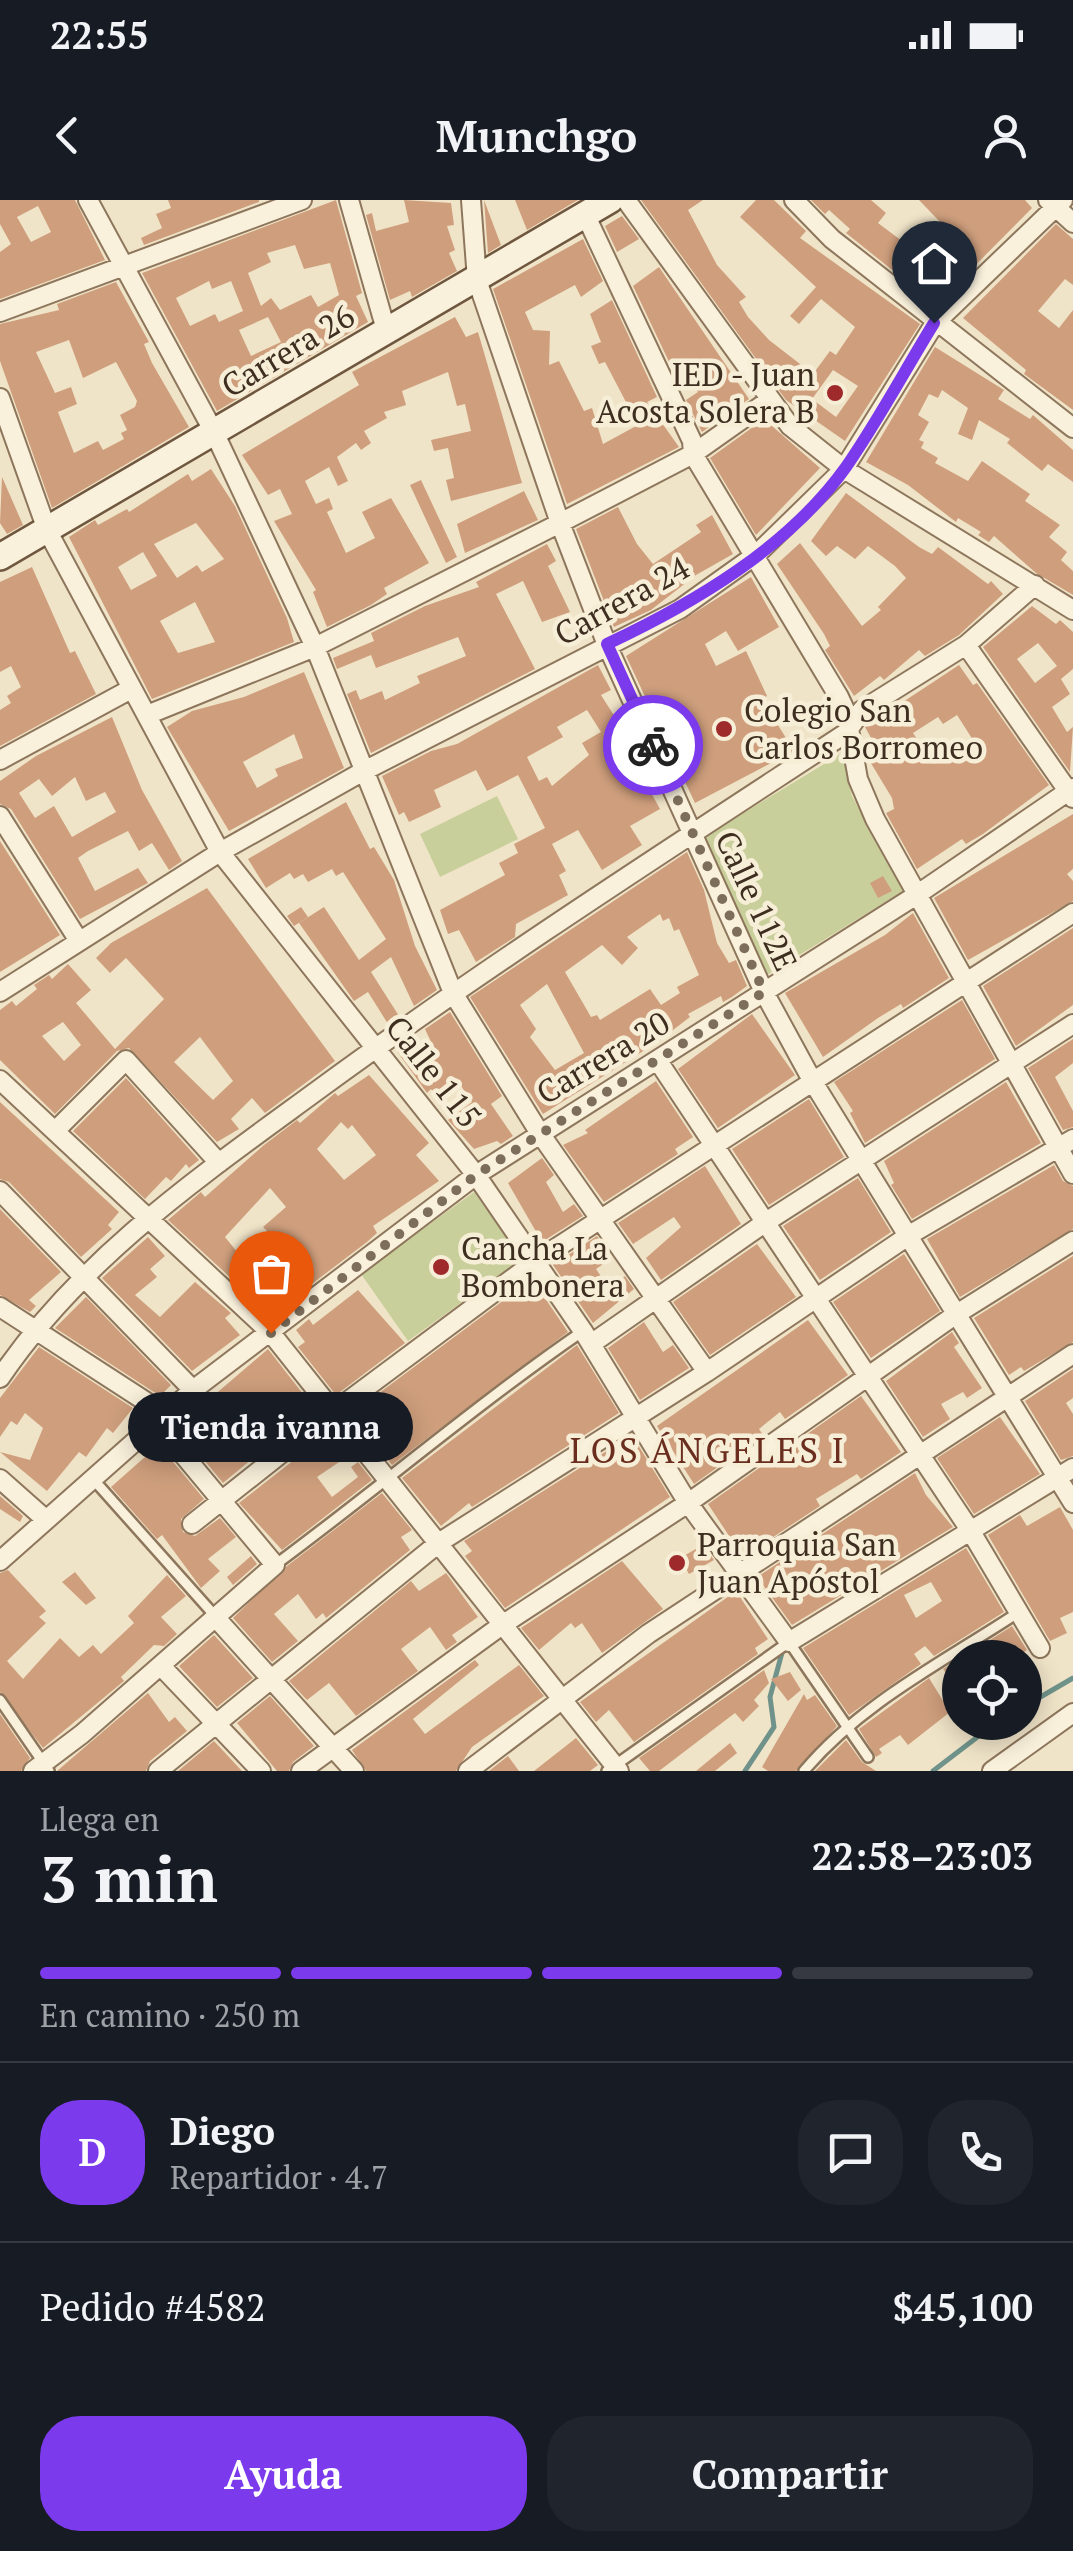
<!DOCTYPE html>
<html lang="es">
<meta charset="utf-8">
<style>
:root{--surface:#171b24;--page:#20242c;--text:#f1f3f6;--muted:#9ea1a6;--line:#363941;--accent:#7c3aed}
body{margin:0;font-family:"PT Serif",serif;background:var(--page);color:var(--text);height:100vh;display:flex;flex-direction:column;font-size:38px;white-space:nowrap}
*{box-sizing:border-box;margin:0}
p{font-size:32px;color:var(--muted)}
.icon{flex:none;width:55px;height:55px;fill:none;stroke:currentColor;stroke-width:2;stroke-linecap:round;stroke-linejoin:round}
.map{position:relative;height:1571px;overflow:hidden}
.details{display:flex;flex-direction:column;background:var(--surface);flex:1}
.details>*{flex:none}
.buttons{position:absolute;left:942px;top:1440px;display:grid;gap:20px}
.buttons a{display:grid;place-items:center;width:100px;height:100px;border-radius:50%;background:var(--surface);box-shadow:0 5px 25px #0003;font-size:50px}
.pin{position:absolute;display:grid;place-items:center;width:85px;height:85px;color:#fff;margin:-102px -42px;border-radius:50% 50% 50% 0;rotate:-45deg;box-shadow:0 0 10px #0007}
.pin .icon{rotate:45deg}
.courier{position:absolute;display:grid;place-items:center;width:100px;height:100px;margin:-50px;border:8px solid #7c3aed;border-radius:50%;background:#fff;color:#222;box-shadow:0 2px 12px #0007}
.bubble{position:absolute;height:70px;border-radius:35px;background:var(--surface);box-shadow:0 5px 25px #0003;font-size:32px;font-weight:600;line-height:70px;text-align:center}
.summary em{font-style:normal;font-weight:600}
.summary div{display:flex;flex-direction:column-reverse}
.summary{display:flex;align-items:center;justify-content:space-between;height:170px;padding:0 40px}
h1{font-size:65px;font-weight:600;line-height:75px}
.bar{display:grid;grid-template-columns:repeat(4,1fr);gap:15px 10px;align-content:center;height:120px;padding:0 40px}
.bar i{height:12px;border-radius:8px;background:var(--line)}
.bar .selected{background:var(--accent)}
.bar p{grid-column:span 4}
.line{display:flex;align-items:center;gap:25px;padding:0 40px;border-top:2px solid var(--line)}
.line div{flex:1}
.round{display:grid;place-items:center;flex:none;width:105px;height:105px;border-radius:40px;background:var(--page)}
.primary-button{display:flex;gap:20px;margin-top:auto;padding:20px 40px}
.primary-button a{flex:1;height:115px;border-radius:40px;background:var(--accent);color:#fff;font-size:40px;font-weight:600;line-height:115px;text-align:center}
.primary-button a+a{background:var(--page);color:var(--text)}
.status{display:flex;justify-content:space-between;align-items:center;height:70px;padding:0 50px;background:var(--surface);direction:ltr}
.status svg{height:28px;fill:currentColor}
header{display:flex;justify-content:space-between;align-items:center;height:130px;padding:0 40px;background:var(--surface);font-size:45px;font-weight:600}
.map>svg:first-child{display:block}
</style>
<div class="status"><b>22:55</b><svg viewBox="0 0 49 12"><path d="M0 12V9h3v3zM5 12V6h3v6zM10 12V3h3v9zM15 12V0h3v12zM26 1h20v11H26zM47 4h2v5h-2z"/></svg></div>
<header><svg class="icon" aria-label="back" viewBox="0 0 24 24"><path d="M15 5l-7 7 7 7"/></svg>Munchgo<svg class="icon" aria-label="person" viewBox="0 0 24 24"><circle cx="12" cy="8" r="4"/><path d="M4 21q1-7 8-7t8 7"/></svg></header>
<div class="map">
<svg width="1073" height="1571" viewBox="0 0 1073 1571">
<rect width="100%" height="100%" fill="#f0e4c8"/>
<path fill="#c9cf9b" d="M842,553L852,596L903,691L767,775L704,637Z
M497,596L518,639L440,677L420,634Z
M474,992L522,1059L408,1141L361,1074Z"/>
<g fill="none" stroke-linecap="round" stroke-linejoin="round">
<path stroke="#6f938a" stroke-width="5" d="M1025,1506L1073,1478
M745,1571L774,1527L770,1497L783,1449
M933,1571L997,1522"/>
</g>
<path fill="#cf9f7d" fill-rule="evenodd" d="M0,0H75L105,60L0,99V52L11,44L0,24ZM38,6L51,32L31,42L17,17Z
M168,0H259V2L144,45L141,38L162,28L156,14L171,8Z
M336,0L362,93L356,96L368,122L217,211L142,73ZM295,45L304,69L330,63L339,95L318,107L311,95L280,110L271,98L261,106L248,73L271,62L267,53ZM209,81L212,89L231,81L243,111L219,122L215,114L190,126L176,98ZM268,117L281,142L251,156L239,130Z
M404,0L451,3L454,25L447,26L455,50L449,53L457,71L412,97L410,91L390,100L366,15L372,13L376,31L409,22Z
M484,0L501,45L488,53Z
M515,0H578L527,30Z
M641,0H703L688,10L717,65L746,97L739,102L748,117L769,140L813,174L830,151L836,155L855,127L821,99L799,124L790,116L816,87L740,17L756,0H774L806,31L800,38L920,124L845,241L786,200ZM833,170L858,186L836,217L812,199Z
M811,0H871L886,13L878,23L942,71L965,48L919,0H1025L1032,8L936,105L846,33L850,29L829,10L825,14Z
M622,16L639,39L617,52L605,26Z
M1056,24L1073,39V85L1065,79L1038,111L1059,128L1073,110V210L1024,174L1026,170L963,118Z
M583,39L603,81L581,97L575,85L525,112L533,130L550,131L549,165L559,161L584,211L592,208L603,244L638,225L605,162L599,164L591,146L601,142L590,114L612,100L657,197L647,202L679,247L567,304L493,89Z
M659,67L749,199L702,232L686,200L698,192L679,161L671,166L633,86Z
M116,82L149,142L144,144L152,163L189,227L52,308L0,161V124L59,110L57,104ZM69,140L83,178L116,162L137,201L135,207L120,215L127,230L121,233L124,239L103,250L98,241L74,253L58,212L77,204L71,187L55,193L36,152Z
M455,117L466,137L478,132L522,283L451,301L446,280L454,278L448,248L434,251L431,240L471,231L465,204L457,206L448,172L402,191L406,205L384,212L387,218L364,231L371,243L361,250L356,243L337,257L348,281L338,286L329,267L305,281L316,304L329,298L333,309L327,312L346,353L375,338L362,312L391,298L429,363L384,388L387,394L371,405L327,427L313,392L316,390L274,321L292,314L280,289L268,295L242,255L359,185L352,172Z
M935,147L1004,190L998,199L1030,219L1033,215L1073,250V282L1048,264L1042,271L1007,243L1010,239L979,220L972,240L958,234L968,208L942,190L938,198L929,194L918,215L929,222L919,240L924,242L921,248L938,258L935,263L968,281L982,261L1030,294L1025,301L1060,325L1049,337L1067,352L1061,360L1073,371V395L1036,373L994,336L989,342L978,335L981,332L958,318L956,322L908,285L866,262Z
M764,219L820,268L756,335L710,258Z
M211,269L235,306L287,418L294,442L152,499L69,337L95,320L98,325L127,309L129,312L188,274L192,281ZM196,323L224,359L202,372L197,365L177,378L154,344ZM143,352L157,376L131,390L118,367ZM195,402L215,442L178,453L160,421Z
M2,277L23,325L7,334L0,323Z
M421,280L457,357L446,363L410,285Z
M524,291L538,320L465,353L457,324Z
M846,293L919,347L932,354L938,347L988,384L991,381L1003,394L959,435L925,456L919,450L884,480L880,476L854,496L825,450L830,446L824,434L777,364L800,343L862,426L881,410L878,407L906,378L895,366L868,346L855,359L837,346L826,356L811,341Z
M618,307L637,344L653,364L701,332L696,325L712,315L733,354L696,375L651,410L614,427L576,329Z
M547,344L556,361L548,366L570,412L542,422L523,381L496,394L535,469L371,553L347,494L356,490L360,500L382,491L385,500L420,483L417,476L466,456L458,437L376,468L371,455L337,469L333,458L374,441L371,433L425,406L479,387L476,382Z
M32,367L70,453L75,451L96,494L0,546V510L11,503L7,496L21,487L11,466L0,472V382Z
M751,377L779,427L738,451L726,431L705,444L716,466L746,451L767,496L762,499L794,551L695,603L626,456Z
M1032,406L1056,424L1060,420L1073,432V469L1061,479L1070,494L1052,507L1067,532L1073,527L1070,572L983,447ZM1038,443L1057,466L1035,483L1017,459Z
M598,465L611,490L601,495L634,547L628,551L660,609L630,626L642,645L602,670L578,630L552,644L566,671L559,675L568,695L516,724L515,737L476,762L459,730L448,734L440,710L505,675L499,663L518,653L514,644L545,628L518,575L487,591L476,570L434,590L441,607L409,622L404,612L399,615L382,576L431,551L457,544ZM587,510L601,532L582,543L589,555L552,586L547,577L539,581L527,557L563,537L557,527Z
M959,465L973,485L977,483L1049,585L983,634L966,644L962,639L917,669L886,613L894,609L892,598L866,555L876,547L865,527ZM957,515L973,540L934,564L913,533L938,517L943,524Z
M304,472L344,568L229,631L167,527L192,511L244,497ZM294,534L303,558L275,569L278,576L257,588L243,562Z
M112,517L142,590L182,661L169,670L152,643L139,651L128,631L88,651L78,658L95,691L138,668L148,683L80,719L11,609L0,604V581L36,556ZM75,577L86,601L105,592L116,612L72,637L54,606L35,618L19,593L39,579L52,596Z
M346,602L370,649L374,647L394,680L415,746L437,790L414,806L391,757L371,772L399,816L388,824L368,792L354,801L299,723L324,707L359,760L386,739L343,672L336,676L332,669L308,682L303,674L294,679L290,673L266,688L248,659Z
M1073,614V669L1067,674L1073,681V701L968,760L934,698Z
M0,641L60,735L0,772Z
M687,652L704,690L717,743L729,763L736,760L747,786L732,797L723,802L721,796L688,814L690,817L656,843L543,914L470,797ZM660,714L663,721L669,718L674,731L679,729L699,775L677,787L680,793L661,805L650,789L600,820L597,815L591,817L565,772L602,745L622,765L638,748L627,737ZM547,784L584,853L555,870L530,837L536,829L520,805Z
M883,676L892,691L878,698L870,683Z
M207,688L335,861L265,913L252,898L231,919L239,929L217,942L129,848L117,851L55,914L0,860V810L12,801L16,806L37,789L34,785L49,775L52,779L68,764L91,790L76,803L115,849L164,799L126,758L110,773L96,758L111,743ZM63,822L81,845L64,861L42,836ZM200,837L233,881L213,900L174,862Z
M301,707L308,717L294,726L287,716Z
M913,713L949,778L903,808L901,804L878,818L823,857L785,793L885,735Z
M1073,728V805L1016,846L983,786Z
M962,800L995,859L865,943L850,913L853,911L834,882Z
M450,812L502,896L491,904L513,936L501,944L497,941L474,949L448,920L472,902L459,883L438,899L431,889L427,893L396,850L412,838L420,850L432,844L425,829Z
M752,814L795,875L718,928L678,869Z
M1073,839V863L1055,877L1073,911V927L1063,930L1028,868Z
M369,875L429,943L416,955L439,981L373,1026L377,1033L367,1042L296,1096L282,1105L273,1093L259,1104L168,1020L201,992L205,997L264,945L297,920L300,923L335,893L338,896ZM341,922L348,929L352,925L376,955L344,980L317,949ZM270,988L286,1007L263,1027L267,1031L242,1058L225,1037Z
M126,878L199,960L189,968L186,964L171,981L166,977L145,999L73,931Z
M656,881L693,937L675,949L678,954L604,1002L563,945L588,933L585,930Z
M1006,882L1041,943L912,1019L891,985L894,983L884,961Z
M809,899L844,957L769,1005L732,949Z
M0,902L119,1012L108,1025L112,1029L81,1057L9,982L0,979Z
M542,958L554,975L546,982L563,1012L574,1004L583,1016L542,1042L508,983Z
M1054,965L1063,981L1073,986V1029L960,1097L927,1039Z
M705,966L741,1024L661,1080L646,1058L681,1027L674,1017L633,1044L618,1023Z
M858,978L891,1032L820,1080L783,1026Z
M0,1009L61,1072L29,1100L36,1106L30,1112L0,1095Z
M597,1036L612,1058L596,1069L610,1089L625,1076L634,1089L593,1123L553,1065Z
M148,1037L165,1056L150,1069L157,1077L135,1095L160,1117L195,1082L231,1113L225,1118L240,1135L192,1171L102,1078Z
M757,1044L796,1097L710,1155L673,1102Z
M904,1054L940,1111L871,1158L833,1102Z
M1073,1056V1142L1024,1171L1021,1167L1009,1175L974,1118Z
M532,1079L568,1132L392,1265L351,1214Z
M358,1090L405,1143L336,1195L298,1147L305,1142L296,1130L309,1119L313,1125Z
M86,1097L171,1185L160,1196L55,1128Z
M808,1120L848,1175L785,1219L780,1212L759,1229L763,1235L694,1284L657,1226Z
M644,1122L663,1152L673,1145L689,1168L640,1200L608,1148Z
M952,1132L959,1143L954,1147L982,1188L967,1198L963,1192L941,1204L950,1219L923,1237L886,1181Z
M577,1145L619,1213L472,1307L469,1303L441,1326L402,1278Z
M39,1147L133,1208L113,1233L107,1228L86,1257L79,1252L47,1291L0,1252L30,1260L43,1228L25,1213L17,1225L11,1221L0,1237V1198Z
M268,1149L314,1208L223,1283L177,1227Z
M1073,1169V1198L1066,1203L1073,1214V1256L1061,1260L1025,1201Z
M861,1196L901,1252L861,1279L857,1274L816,1299L820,1306L743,1357L708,1304Z
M1000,1217L1040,1274L974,1314L937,1258Z
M331,1231L348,1256L317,1277L332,1297L358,1277L351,1267L358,1262L372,1280L282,1350L239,1303Z
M632,1235L670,1297L505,1408L465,1356L472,1351L464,1341Z
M155,1240L204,1299L181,1319L183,1332L195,1336L220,1318L236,1337L208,1359L220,1371L201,1388L162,1335L157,1339L111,1287L154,1249L150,1245Z
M915,1273L926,1295L953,1327L792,1425L757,1377Z
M382,1293L412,1330L401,1337L410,1350L326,1418L323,1413L316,1419L298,1394L274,1414L298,1441L272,1462L233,1418L287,1366Z
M0,1296L23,1316L20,1322L0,1309Z
M1060,1307L1073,1330V1412L1060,1418L1067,1433L1050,1441L988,1335L1020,1315L1027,1326Z
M703,1345L714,1360L689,1374L680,1358Z
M966,1348L1004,1412L934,1456L925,1446L914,1454L921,1464L849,1515L803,1448ZM931,1382L942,1401L916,1418L904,1395Z
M251,1356L257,1364L233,1385L227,1377Z
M622,1361L663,1409L602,1453L582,1423L575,1428L571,1423L539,1450L521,1428Z
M8,1370L46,1411L39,1417L46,1423L7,1461L23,1479L60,1438L79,1457L93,1445L101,1454L134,1423L128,1416L167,1375L186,1396L161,1417L177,1434L164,1446L154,1445L121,1477L124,1481L43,1548L0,1492V1373Z
M75,1372L96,1398L86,1405L62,1382Z
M446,1373L478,1417L452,1435L457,1442L446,1450L430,1427L401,1449L418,1471L356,1516L329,1483L307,1500L289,1481L411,1381L419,1391Z
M736,1391L768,1439L755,1448L758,1454L634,1542L609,1510L596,1522L580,1502Z
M1012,1426L1027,1450L1016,1458H962Z
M214,1435L253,1478L217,1507L179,1466Z
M960,1459V1490L943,1469Z
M475,1460L479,1465L413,1519L425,1534L519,1465L544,1496L472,1547L456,1571H366L352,1550Z
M764,1470L769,1483L754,1500L759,1506L743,1522L735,1513L659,1571H650L639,1558Z
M790,1472L801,1490L788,1501L771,1479Z
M929,1478L950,1512L908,1545L900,1535L879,1549L882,1553L876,1557L859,1529Z
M148,1493L169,1522L175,1517L187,1531L150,1561L146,1571H57Z
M804,1494L807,1500L815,1495L837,1526L796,1571H768L762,1567Z
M270,1496L314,1546L293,1562L289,1571H277L237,1523Z
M0,1514L30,1558L21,1571H0Z
M576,1538L598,1565L590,1571H534Z
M846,1540L862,1562L876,1571H815Z
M214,1541L242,1571H178Z
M730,1543L737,1553L715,1571H696Z
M508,1556L519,1571H489Z"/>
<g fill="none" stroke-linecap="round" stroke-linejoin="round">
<g stroke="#8d765c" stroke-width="14">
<path id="lane" d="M93,1279L216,1417
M275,1365C379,1288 477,1204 583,1131
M0,1500L49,1571
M607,1571L789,1442L868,1557
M804,1571C862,1502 945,1461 1019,1412"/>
</g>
<g stroke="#8d765c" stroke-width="22">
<path id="street" d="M88,0L215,234L315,447L453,793L539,932L707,1172
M349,0L386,130
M471,0L477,80L560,323L607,445L764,792L813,882L1073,1303
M626,0L790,226L844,269L1073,410
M794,0L832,39L1073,228
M1048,0L1073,23
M585,14L692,241L693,254L839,497L846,512L858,579L875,619L1073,974
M0,112L302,0
M0,198L47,330L220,652L476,975L583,1131L688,1303L789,1442L1073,1268
M966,445L1073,598
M147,515L315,447L560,323L693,254L768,201
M0,560L131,489
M0,616L79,741
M0,792L220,652L362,572L680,409L757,354L844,269L935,123L1063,0
M658,861L970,1330L1040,1448
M0,880L271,1133L619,1571
M56,930L126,860L219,963
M0,991L193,1190
M0,1107L165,1214
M591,1144L766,1022L1073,824
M0,1178C82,1057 202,975 318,890C490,764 669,649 846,533L862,510L966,445L1035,385
M0,1279L44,1318
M192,1324L336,1210L536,1061L1073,713
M0,1361L193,1190L476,975L915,696L1073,588
M216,1418L354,1571
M161,1466L261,1571
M33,1571L82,1534L275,1365L156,1222
M158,1571L440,1342L707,1172L911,1034L1073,939
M301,1571L502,1425L688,1303L955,1115L1073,1041
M468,1571L648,1434L1073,1154
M992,1571L1073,1513"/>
</g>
<g stroke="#6f573f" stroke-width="30">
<path id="secondary" d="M0,357L610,0"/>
</g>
<use href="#lane" stroke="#faf1dc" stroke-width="9"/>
<use href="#street" stroke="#faf1dc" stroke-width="18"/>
<use href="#secondary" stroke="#faf1dc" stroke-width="25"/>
</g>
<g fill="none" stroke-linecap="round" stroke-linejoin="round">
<path stroke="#7c6e5b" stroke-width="10" stroke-dasharray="0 18" d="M271,1133L476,975L764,792L653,545"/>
<path stroke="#7c3aed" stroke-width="12" d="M653,545L607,444C694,403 788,348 846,267C878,221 905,170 934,123"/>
</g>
<g fill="#9e2a2b" stroke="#f7eed8" stroke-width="4">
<circle cx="835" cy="193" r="10"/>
<circle cx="724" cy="529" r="10"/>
<circle cx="441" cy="1067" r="10"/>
<circle cx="677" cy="1363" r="10"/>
</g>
<g text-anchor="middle" stroke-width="9" stroke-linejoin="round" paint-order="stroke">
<g font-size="32" fill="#3d2e20" stroke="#f7eed8">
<text transform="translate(288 151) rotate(-31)" y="11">Carrera 26</text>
<text transform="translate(622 401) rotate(-29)" y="11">Carrera 24</text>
<text transform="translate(756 701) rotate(65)" y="11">Calle 112E</text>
<text transform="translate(603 858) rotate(-31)" y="11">Carrera 20</text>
<text transform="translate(433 872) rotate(52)" y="11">Calle 115</text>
</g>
<g font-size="32" fill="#3d2e20" stroke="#f7eed8" text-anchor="start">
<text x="815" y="186" text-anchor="end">IED - Juan<tspan x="815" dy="37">Acosta Solera B</tspan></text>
<text x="744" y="522">Colegio San<tspan x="744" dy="37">Carlos Borromeo</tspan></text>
<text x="461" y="1060">Cancha La<tspan x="461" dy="37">Bombonera</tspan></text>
<text x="697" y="1356">Parroquia San<tspan x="697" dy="37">Juan Apóstol</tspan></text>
</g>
<g font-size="35" letter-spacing="2.5" fill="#6b2e1e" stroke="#f7eed8">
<text x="708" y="1263">LOS ÁNGELES I</text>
</g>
</g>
</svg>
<div class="buttons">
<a><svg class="icon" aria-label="locate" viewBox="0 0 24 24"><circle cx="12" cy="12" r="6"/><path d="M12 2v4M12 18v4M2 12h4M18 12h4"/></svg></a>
</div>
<div class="pin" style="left:271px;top:1133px;background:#ea580c"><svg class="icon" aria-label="bag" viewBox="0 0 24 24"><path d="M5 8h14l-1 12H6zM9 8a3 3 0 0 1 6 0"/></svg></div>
<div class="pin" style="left:934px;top:123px;background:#1f2937"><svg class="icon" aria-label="home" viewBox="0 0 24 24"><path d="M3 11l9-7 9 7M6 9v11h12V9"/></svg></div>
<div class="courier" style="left:653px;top:545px"><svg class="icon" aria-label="bike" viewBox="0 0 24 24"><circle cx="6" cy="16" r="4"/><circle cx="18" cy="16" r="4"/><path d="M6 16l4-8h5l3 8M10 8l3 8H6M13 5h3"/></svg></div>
<div class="bubble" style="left:128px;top:1192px;width:285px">Tienda ivanna</div>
</div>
<section class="details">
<div class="summary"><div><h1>3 min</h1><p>Llega en</p></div><em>22:58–23:03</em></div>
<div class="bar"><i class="selected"></i><i class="selected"></i><i class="selected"></i><i></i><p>En camino · 250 m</p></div>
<div class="line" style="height:180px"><b class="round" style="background:var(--accent);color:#fff">D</b><div><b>Diego</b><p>Repartidor · 4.7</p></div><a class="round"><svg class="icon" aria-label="chat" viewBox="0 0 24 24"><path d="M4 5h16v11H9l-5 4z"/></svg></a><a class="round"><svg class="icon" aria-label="phone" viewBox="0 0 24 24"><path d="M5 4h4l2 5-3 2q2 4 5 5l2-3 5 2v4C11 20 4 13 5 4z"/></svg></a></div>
<div class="line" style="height:130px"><div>Pedido #4582</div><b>$45,100</b></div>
<div class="primary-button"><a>Ayuda</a><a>Compartir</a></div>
</section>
